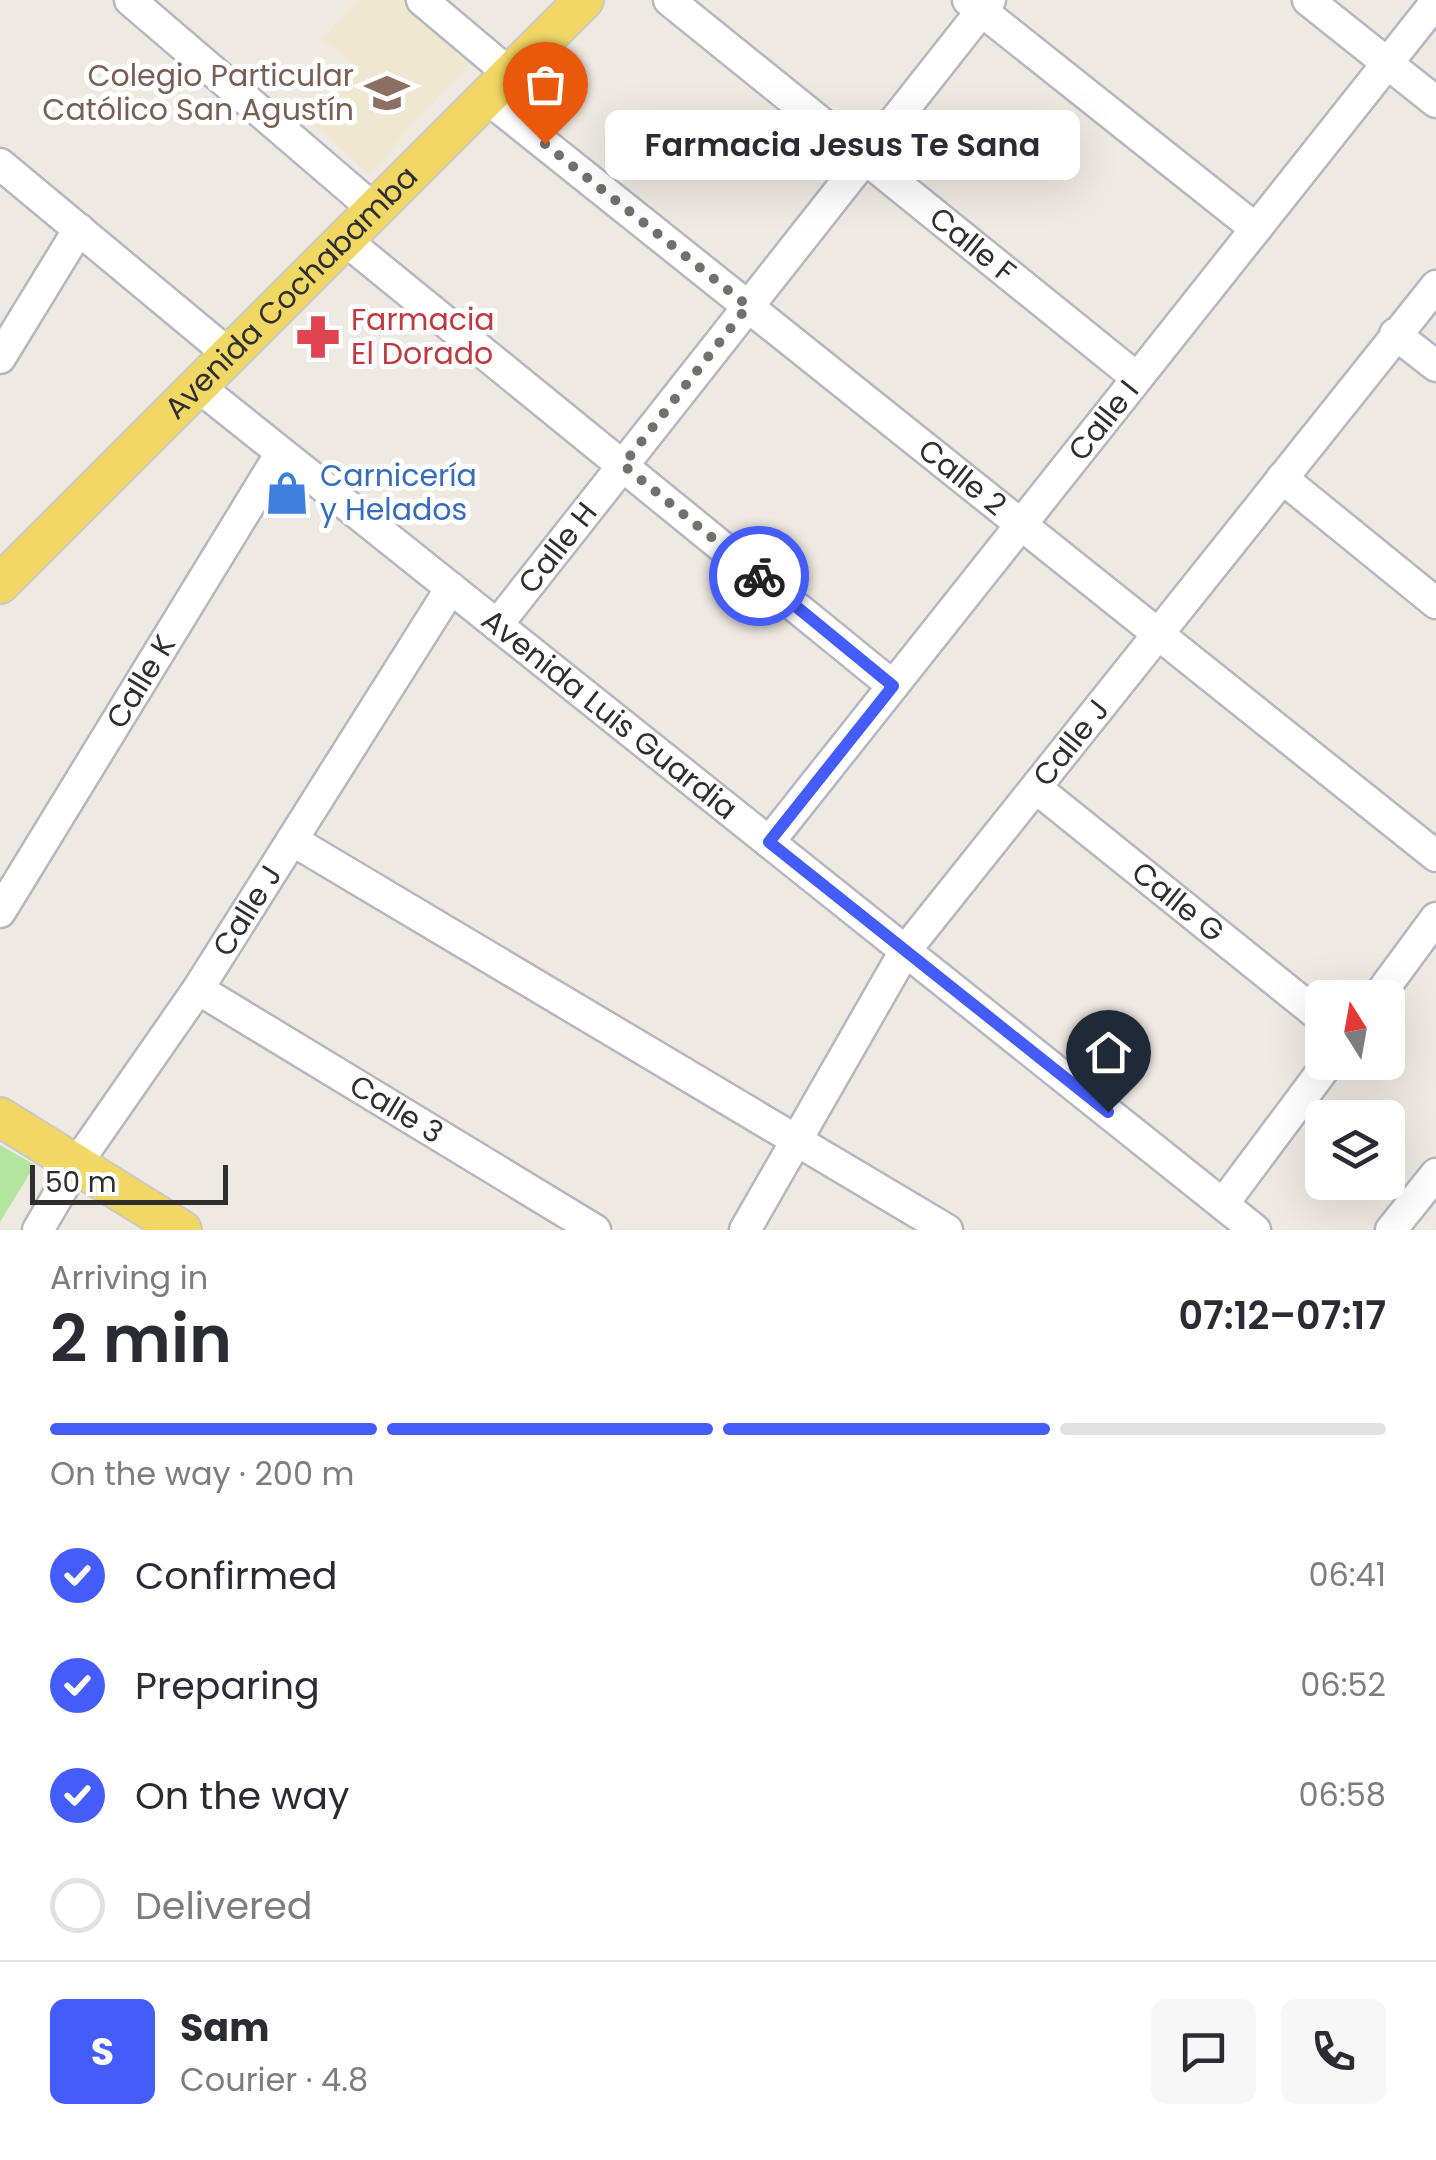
<!DOCTYPE html>
<meta charset="utf-8">
<style>
:root{--surface:#fff;--page:#f7f7f7;--text:#2b2b33;--muted:#7c7c81;--line:#e1e1e2;--accent:#435cfa}
body{margin:0;font-family:Poppins,sans-serif;background:var(--page);color:var(--text);height:100vh;display:flex;flex-direction:column;font-size:38px;white-space:nowrap}
*{box-sizing:border-box;margin:0}
p{font-size:32px;color:var(--muted)}
.icon{flex:none;width:55px;height:55px;fill:none;stroke:currentColor;stroke-width:2;stroke-linecap:round;stroke-linejoin:round}
.map{position:relative;height:1230px;overflow:hidden}
.panel{display:flex;flex-direction:column;background:var(--surface);flex:1}
.panel>*{flex:none}
.needle{width:65px;rotate:349deg}
.buttons{position:absolute;left:1305px;top:980px;display:grid;gap:20px}
.buttons a{display:grid;place-items:center;width:100px;height:100px;border-radius:15px;background:var(--surface);box-shadow:0 10px 40px #0002;font-size:50px}
.scale{position:absolute;left:30px;bottom:25px;width:198px;box-sizing:border-box;padding-left:10px;border:5px solid #2e2e2e;border-top:0;font-size:28px;line-height:35px;white-space:nowrap;color:#2e2e2e;-webkit-text-stroke:8px #fff;paint-order:stroke}
.pin{position:absolute;display:grid;place-items:center;width:85px;height:85px;color:#fff;margin:-102px -42px;border-radius:50% 50% 50% 0;rotate:-45deg;box-shadow:0 0 10px #0007}
.pin .icon{rotate:45deg}
.courier{position:absolute;display:grid;place-items:center;width:100px;height:100px;margin:-50px;border:8px solid #435cfa;border-radius:50%;background:#fff;color:#222;box-shadow:0 2px 12px #0007}
.bubble{position:absolute;height:70px;border-radius:15px;background:var(--surface);box-shadow:0 10px 40px #0002;font-size:32px;font-weight:600;line-height:70px;text-align:center}
.headline em{font-style:normal;font-weight:600}
.headline div{display:flex;flex-direction:column-reverse}
.headline{display:flex;align-items:center;justify-content:space-between;height:170px;padding:0 50px}
h1{font-size:65px;font-weight:600;line-height:75px}
.bar{display:grid;grid-template-columns:repeat(4,1fr);gap:15px 10px;align-content:center;height:120px;padding:0 50px}
.bar i{height:12px;border-radius:8px;background:var(--line)}
.bar .active{background:var(--accent)}
.bar p{grid-column:span 4}
.line{display:flex;align-items:center;gap:25px;padding:0 50px;border-top:2px solid var(--line)}
.line div{flex:1}
.round{display:grid;place-items:center;flex:none;width:105px;height:105px;border-radius:15px;background:var(--page)}
ol{padding:0 50px;list-style:none}
li{display:flex;align-items:center;gap:30px;height:110px}
li p{margin-inline-start:auto}
li .icon{padding:10px;border-radius:50%;background:var(--accent);color:#fff;stroke-width:4}
li:last-child{color:var(--muted)}
li i{width:55px;height:55px;border:5px solid var(--line);border-radius:50%}
.map>svg:first-child{display:block}
</style>
<div class="map">
<svg width="1436" height="1230" viewBox="0 0 1436 1230">
<rect width="100%" height="100%" fill="#efeae1"/>
<path fill="#f0e7d1" d="M357,0H408L474,58L369,174L307,118L354,67L322,39Z"/>
<path fill="#b3e59e" d="M0,1145L35,1165L0,1222Z"/>
<g fill="none" stroke-linecap="round" stroke-linejoin="round">
<g stroke="#b4b6c1" stroke-width="35">
<g id="minor">
<path d="M130,0L375,210"/>
<path d="M422,0L510,74"/>
<path id="s1" d="M669,0L1137,378"/>
<path d="M968,0L1256,229"/>
<path d="M1308,0L1436,102"/>
<path id="s2" d="M487,98L1436,856"/>
<path d="M0,164L231,356"/>
<path d="M345,240L893,686"/>
<path d="M1395,334L1436,366"/>
<path d="M0,358L79,229"/>
<path id="s3" d="M199,387L1255,1230"/>
<path d="M1282,478L1436,603"/>
<path id="s4" d="M497,625L990,0"/>
<path id="s5" d="M1036,788L1322,1018"/>
<path d="M292,840L947,1230"/>
<path id="s6" d="M769,842L1436,2"/>
<path id="s7" d="M0,912L281,453"/>
<path id="s8" d="M198,989L595,1230"/>
<path d="M1377,998L1436,918"/>
<path d="M1223,1204L1329,1062"/>
<path id="s9" d="M38,1230L77,1163L198,989L451,588"/>
<path id="s10" d="M745,1230L905,951L1436,286"/>
<path d="M1391,1230L1436,1174"/>
</g>
</g>
<g stroke="#c9c9c9" stroke-width="42">
<g id="major">
<path id="s11" d="M0,584L584,0"/>
<path d="M0,1117L182,1230"/>
</g>
</g>
<use href="#minor" stroke="#fff" stroke-width="30"/>
<use href="#major" stroke="#f1d764" stroke-width="38"/>
</g>
<g fill="none" stroke-linecap="round" stroke-linejoin="round">
<path stroke="#72706d" stroke-width="10" stroke-dasharray="0 18" d="M545,144L748,306L623,465L759,576"/>
<path stroke="#435cfa" stroke-width="12" d="M759,576L893,686L769,842L1108,1112"/>
</g>
<defs>
<g id="school-bare" transform="scale(3.45)"><path d="M0-5L7-2L0 1L-7-2ZM-4 1L0 2.5L4 1V4Q0 6-4 4Z" fill="#8d6e63" stroke="#fff" stroke-width="2.5" paint-order="stroke"/></g>
<g id="pharmacy-bare" transform="scale(3.45)"><path d="M-2-6h4v4h4v4h-4v4h-4v-4h-4v-4h4Z" fill="#e0444e" stroke="#fff" stroke-width="2.5" paint-order="stroke"/></g>
<g id="shop-bare" transform="scale(3.45)"><path d="M-5-2.5h2.3a2.7 3.5 0 0 1 5.4 0H5L5.5 6h-11ZM-1.5-2.5h3a1.5 2.3 0 0 0-3 0Z" fill="#3f7fe0" stroke="#fff" stroke-width="2.5" paint-order="stroke"/></g>
</defs>
<g fill-rule="evenodd">
<use href="#school-bare" x="387" y="93"/>
<use href="#pharmacy-bare" x="318" y="337"/>
<use href="#shop-bare" x="287" y="493"/>
</g>
<g text-anchor="middle" stroke-width="10" stroke-linejoin="round" paint-order="stroke">
<g font-size="30" fill="#785e54" stroke="#fff" text-anchor="end">
<text x="354" y="86">Colegio Particular<tspan x="354" dy="34">Católico San Agustín</tspan></text>
</g>
<g font-size="30" fill="#2e2e2e" stroke="#fff">
<text dy="10" stroke="none"><textPath href="#s1" startOffset="390">Calle F</textPath></text>
<text dy="10" stroke="none"><textPath href="#s11" startOffset="412">Avenida Cochabamba</textPath></text>
<text dy="10" stroke="none"><textPath href="#s6" startOffset="538">Calle I</textPath></text>
<text dy="10" stroke="none"><textPath href="#s2" startOffset="608">Calle 2</textPath></text>
<text dy="10" stroke="none"><textPath href="#s4" startOffset="98">Calle H</textPath></text>
<text dy="10" stroke="none"><textPath href="#s7" startOffset="270">Calle K</textPath></text>
<text dy="10" stroke="none"><textPath href="#s3" startOffset="525">Avenida Luis Guardia</textPath></text>
<text dy="10" stroke="none"><textPath href="#s10" startOffset="588">Calle J</textPath></text>
<text dy="10" stroke="none"><textPath href="#s5" startOffset="182">Calle G</textPath></text>
<text dy="10" stroke="none"><textPath href="#s9" startOffset="382">Calle J</textPath></text>
<text dy="10" stroke="none"><textPath href="#s8" startOffset="232">Calle 3</textPath></text>
</g>
<g font-size="30" fill="#be3a42" stroke="#fff" text-anchor="start">
<text x="351" y="330">Farmacia<tspan x="351" dy="34">El Dorado</tspan></text>
</g>
<g font-size="30" fill="#366cbe" stroke="#fff" text-anchor="start">
<text x="320" y="486">Carnicería<tspan x="320" dy="34">y Helados</tspan></text>
</g>
</g>
</svg>
<div class="buttons">
<a><svg class="needle" viewBox="-14 -14 28 28"><path d="M0-13l5 13h-10z" fill="#e53935"/><path d="M0 13l5-13h-10z" fill="#7c7c81"/></svg></a>
<a><svg class="icon" aria-label="layers" viewBox="0 0 24 24"><path d="M12 4l9 5-9 5-9-5zM3 14l9 5 9-5"/></svg></a>
</div>
<div class="scale">50 m</div>
<div class="pin" style="left:545px;top:144px;background:#ea580c"><svg class="icon" aria-label="bag" viewBox="0 0 24 24"><path d="M5 8h14l-1 12H6zM9 8a3 3 0 0 1 6 0"/></svg></div>
<div class="pin" style="left:1108px;top:1112px;background:#1f2937"><svg class="icon" aria-label="home" viewBox="0 0 24 24"><path d="M3 11l9-7 9 7M6 9v11h12V9"/></svg></div>
<div class="courier" style="left:759px;top:576px"><svg class="icon" aria-label="bike" viewBox="0 0 24 24"><circle cx="6" cy="16" r="4"/><circle cx="18" cy="16" r="4"/><path d="M6 16l4-8h5l3 8M10 8l3 8H6M13 5h3"/></svg></div>
<div class="bubble" style="left:605px;top:110px;width:475px">Farmacia Jesus Te Sana</div>
</div>
<section class="panel">
<div class="headline"><div><h1>2 min</h1><p>Arriving in</p></div><em>07:12–07:17</em></div>
<div class="bar"><i class="active"></i><i class="active"></i><i class="active"></i><i></i><p>On the way · 200 m</p></div>
<ol>
<li><svg class="icon" aria-label="check" viewBox="0 0 24 24"><path d="M5 12l5 5 9-10"/></svg>Confirmed<p>06:41</p></li>
<li><svg class="icon" aria-label="check" viewBox="0 0 24 24"><path d="M5 12l5 5 9-10"/></svg>Preparing<p>06:52</p></li>
<li><svg class="icon" aria-label="check" viewBox="0 0 24 24"><path d="M5 12l5 5 9-10"/></svg>On the way<p>06:58</p></li>
<li><i></i>Delivered</li>
</ol>
<div class="line" style="height:180px"><b class="round" style="background:var(--accent);color:#fff">S</b><div><b>Sam</b><p>Courier · 4.8</p></div><a class="round"><svg class="icon" aria-label="chat" viewBox="0 0 24 24"><path d="M4 5h16v11H9l-5 4z"/></svg></a><a class="round"><svg class="icon" aria-label="phone" viewBox="0 0 24 24"><path d="M5 4h4l2 5-3 2q2 4 5 5l2-3 5 2v4C11 20 4 13 5 4z"/></svg></a></div>
</section>
